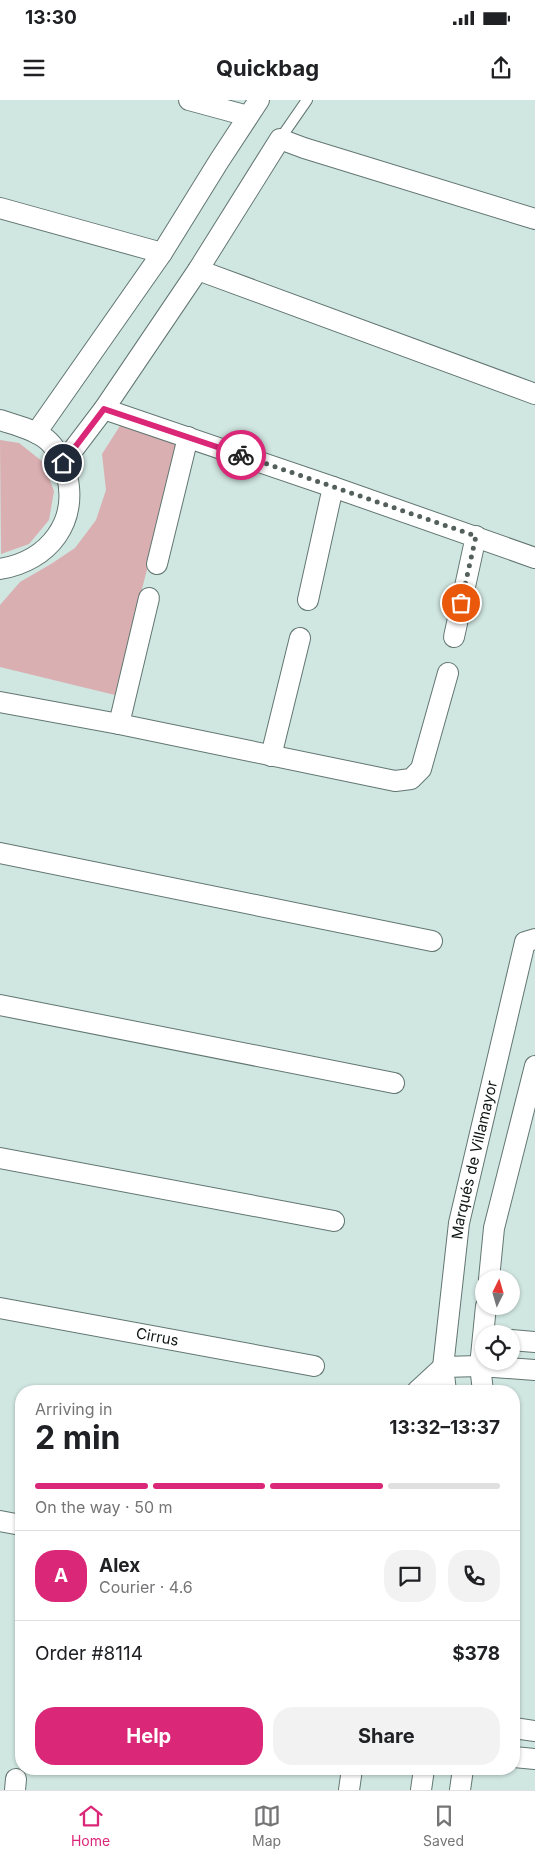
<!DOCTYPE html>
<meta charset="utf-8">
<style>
:root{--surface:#fff;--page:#f2f2f2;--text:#202124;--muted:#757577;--line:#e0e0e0;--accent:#db2777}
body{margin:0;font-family:Inter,sans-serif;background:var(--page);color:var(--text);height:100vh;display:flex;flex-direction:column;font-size:19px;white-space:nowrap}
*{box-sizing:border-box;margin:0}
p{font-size:16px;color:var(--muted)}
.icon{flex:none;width:28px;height:28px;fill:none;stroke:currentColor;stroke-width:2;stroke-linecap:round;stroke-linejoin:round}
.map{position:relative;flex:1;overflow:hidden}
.side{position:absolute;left:15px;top:1285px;width:505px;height:390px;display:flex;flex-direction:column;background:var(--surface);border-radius:20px;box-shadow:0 1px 4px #0004}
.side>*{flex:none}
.needle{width:32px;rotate:5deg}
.fabs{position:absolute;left:475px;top:1170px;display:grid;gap:10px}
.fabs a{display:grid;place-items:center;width:45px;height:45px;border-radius:50%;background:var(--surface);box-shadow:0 1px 4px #0004;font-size:25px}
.pin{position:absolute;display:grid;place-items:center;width:42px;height:42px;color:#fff;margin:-21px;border:2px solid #fff;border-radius:50%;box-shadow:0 1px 5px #0007}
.courier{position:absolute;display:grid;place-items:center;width:50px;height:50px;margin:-25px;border:4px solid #db2777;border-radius:50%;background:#fff;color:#222;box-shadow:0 1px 6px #0007}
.headline em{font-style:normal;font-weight:700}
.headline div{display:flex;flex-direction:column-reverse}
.headline{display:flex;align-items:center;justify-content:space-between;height:85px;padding:0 20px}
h1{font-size:32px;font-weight:700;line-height:38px}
.bar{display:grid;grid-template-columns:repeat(4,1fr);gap:8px 5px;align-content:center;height:60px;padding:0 20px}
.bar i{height:6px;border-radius:4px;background:var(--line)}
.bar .active{background:var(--accent)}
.bar p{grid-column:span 4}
.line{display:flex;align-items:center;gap:12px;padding:0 20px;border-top:1px solid var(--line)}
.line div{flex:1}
.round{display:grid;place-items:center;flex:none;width:52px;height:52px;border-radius:20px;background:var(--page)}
.cta{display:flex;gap:10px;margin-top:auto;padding:10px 20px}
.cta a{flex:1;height:58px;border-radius:20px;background:var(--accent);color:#fff;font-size:20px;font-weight:700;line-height:58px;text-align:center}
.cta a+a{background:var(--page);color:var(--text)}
.status{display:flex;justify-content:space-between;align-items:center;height:35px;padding:0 25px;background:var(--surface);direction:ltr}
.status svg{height:14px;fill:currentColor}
header{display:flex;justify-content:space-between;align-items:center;height:65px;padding:0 20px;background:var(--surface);font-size:22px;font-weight:700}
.dock{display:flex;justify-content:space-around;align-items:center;height:70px;border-top:1px solid var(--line);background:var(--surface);font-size:14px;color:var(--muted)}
.dock a{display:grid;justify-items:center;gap:2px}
.dock .active{color:var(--accent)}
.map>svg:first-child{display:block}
</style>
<div class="status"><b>13:30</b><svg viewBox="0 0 49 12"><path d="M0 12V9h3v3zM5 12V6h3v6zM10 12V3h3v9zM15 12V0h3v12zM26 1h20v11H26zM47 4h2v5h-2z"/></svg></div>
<header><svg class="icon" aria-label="menu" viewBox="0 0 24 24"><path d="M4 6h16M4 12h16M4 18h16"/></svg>Quickbag<svg class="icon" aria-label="share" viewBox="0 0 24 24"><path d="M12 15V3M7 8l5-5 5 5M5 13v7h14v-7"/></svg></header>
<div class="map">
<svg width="535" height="1690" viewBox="0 0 535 1690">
<rect width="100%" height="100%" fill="#d0e6e1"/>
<path fill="#daafb2" d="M125,318L181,336L115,595L0,567V505L20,482L51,464L75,448L96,420L106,390L102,354Z
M0,340L19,343L43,362L54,391L49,420L29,444L1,454Z"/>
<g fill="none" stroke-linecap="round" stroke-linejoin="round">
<g stroke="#627671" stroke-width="12">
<path id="lane" d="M280,39L307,0"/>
</g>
<g stroke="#627671" stroke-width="22">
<g id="street">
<path d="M189,0L248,16"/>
<path d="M0,108L162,153"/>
<path d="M198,170L535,294"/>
<path d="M104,309L333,387L535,458"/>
<path d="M0,320C15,325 33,329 46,339C55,346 63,361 66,372C80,421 49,461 0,469"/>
<path d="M36,333L162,153L219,61L259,0"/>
<path d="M63,363L104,309L198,170L280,39L304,48L535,119"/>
<path d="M157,464L188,337"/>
<path d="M308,500L333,387"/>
<path d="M454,537L476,436"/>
<path d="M0,602L119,624L395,681L411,679L421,669L448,573"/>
<path d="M119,624L149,498"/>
<path d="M271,656L300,538"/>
<path d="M0,753L432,841"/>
<path d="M0,905L394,983"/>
<path d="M0,1058L334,1121"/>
<path d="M489,1179L494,1128L535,966"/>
<path id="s1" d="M0,1208L314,1266"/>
<path d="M511,1240L535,1242"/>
<path d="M417,1291L443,1267L480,1266L535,1270"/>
<path id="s2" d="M446,1291L443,1267L459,1123L525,842L535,839"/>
<path d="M483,1291L480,1266L486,1206"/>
<path d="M0,1421L21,1425"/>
<path d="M514,1628L535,1631"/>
<path d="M514,1657L535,1659"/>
<path d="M15,1690L16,1679"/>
<path d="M349,1690L352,1669"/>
<path d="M421,1690L424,1669"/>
<path d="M460,1690L463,1669"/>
</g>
</g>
<use href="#lane" stroke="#fff" stroke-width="10"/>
<use href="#street" stroke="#fff" stroke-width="20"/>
</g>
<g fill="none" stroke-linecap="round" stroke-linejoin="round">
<path stroke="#535f5c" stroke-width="5" stroke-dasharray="0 9" d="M241,355L476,436L461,503"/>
<path stroke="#db2777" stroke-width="6" d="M63,363L104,309L241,355"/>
</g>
<g text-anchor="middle" stroke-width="4.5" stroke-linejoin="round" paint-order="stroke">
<g font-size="15" fill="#0f1715" stroke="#d0e6e1">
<text dy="5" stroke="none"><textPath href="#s2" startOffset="234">Marqués de Villamayor</textPath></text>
<text dy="5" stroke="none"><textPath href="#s1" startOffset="160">Cirrus</textPath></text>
</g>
</g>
</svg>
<div class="fabs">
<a><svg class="needle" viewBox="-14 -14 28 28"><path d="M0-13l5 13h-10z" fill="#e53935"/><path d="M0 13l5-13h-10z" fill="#757577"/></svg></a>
<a><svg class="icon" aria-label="locate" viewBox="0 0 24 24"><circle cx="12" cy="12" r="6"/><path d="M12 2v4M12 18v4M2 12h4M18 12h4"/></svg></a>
</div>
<div class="pin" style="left:461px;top:503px;background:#ea580c"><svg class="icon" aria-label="bag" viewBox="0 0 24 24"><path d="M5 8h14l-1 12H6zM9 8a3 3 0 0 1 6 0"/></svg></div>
<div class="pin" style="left:63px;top:363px;background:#1f2937"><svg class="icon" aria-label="home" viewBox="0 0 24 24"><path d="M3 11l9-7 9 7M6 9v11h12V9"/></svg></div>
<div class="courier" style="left:241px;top:355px"><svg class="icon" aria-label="bike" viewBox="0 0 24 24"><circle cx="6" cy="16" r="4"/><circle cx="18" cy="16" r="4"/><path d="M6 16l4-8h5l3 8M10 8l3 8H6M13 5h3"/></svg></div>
<section class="side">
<div class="headline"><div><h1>2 min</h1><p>Arriving in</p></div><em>13:32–13:37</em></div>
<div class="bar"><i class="active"></i><i class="active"></i><i class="active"></i><i></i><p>On the way · 50 m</p></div>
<div class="line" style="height:90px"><b class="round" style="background:var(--accent);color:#fff">A</b><div><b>Alex</b><p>Courier · 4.6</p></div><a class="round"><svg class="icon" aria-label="chat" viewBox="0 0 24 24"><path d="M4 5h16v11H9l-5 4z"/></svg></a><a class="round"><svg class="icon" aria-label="phone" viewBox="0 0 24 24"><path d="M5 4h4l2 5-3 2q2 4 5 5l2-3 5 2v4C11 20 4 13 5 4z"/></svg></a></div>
<div class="line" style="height:65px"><div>Order #8114</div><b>$378</b></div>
<div class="cta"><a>Help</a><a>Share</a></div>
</section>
</div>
<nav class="dock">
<a class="active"><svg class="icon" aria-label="home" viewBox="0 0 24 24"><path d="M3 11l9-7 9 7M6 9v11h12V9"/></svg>Home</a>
<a><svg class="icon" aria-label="map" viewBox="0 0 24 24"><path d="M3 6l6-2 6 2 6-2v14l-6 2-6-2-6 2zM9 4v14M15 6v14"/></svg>Map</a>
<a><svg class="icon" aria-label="saved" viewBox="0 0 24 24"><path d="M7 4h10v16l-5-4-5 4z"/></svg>Saved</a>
</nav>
